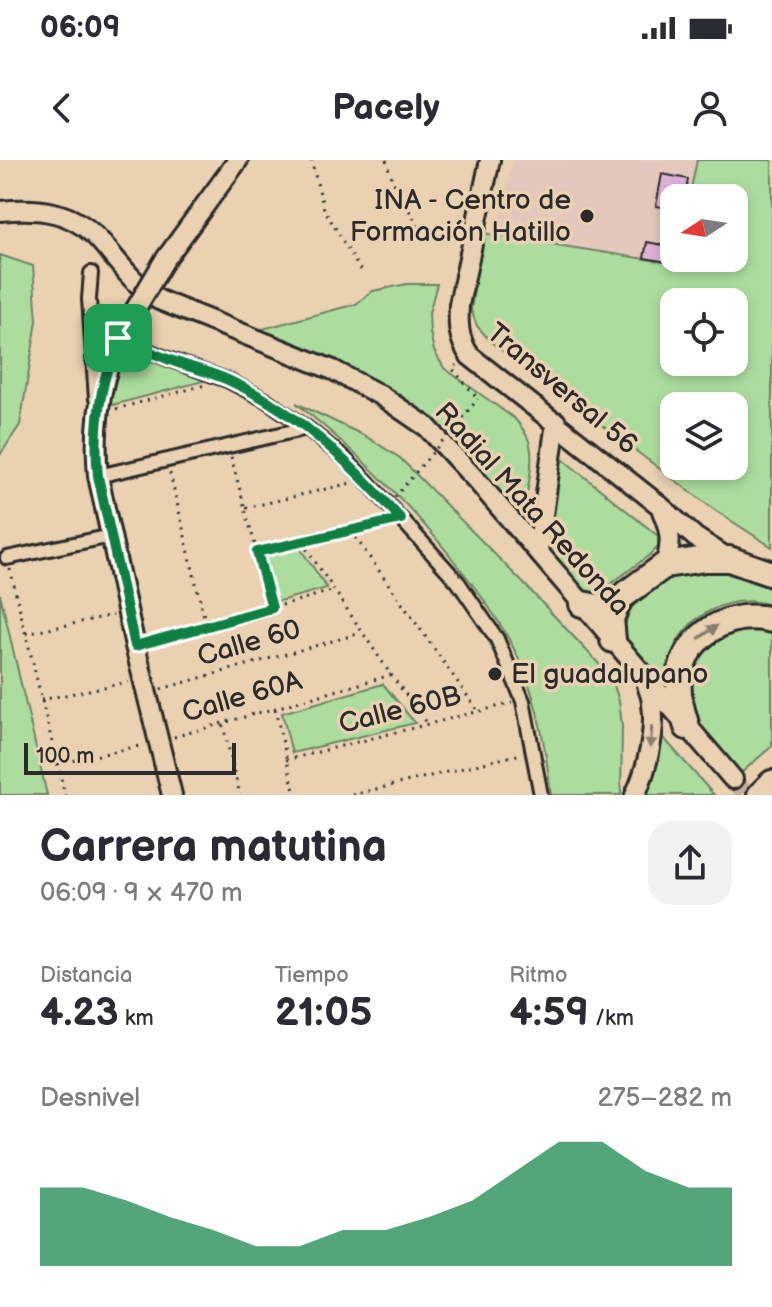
<!DOCTYPE html>
<html lang="es">
<head>
<meta charset="utf-8">
<style>
	body { margin:0; font-family:"Balsamiq Sans",sans-serif; background:#f2f2f3; color:#2b2b33; height:100vh; display:flex; flex-direction:column; font-size:30px; white-space:nowrap }
	* { box-sizing:border-box; margin:0 }
	p { font-size:26px; color:#7c7c81 }
	.icon { flex:none; width:44px; height:44px; fill:none; stroke:currentColor; stroke-width:2; stroke-linecap:round; stroke-linejoin:round }
	.map { position:relative; height:635px; overflow:hidden }
	.panel { display:flex; flex-direction:column; background:#fff; flex:1 }
	.panel>* { flex:none }
	.needle { width:52px; rotate:258deg }
	.controls { position:absolute; left:660px; top:24px; display:grid; gap:16px }
	.controls a { display:grid; place-items:center; width:88px; height:88px; border-radius:16px; background:#fff; box-shadow:0 4px 12px #0003; font-size:40px }
	.scale { position:absolute; left:24px; bottom:20px; width:212px; box-sizing:border-box; padding-left:8px; border:4px solid #2b2b2b; border-top:0; font-size:22px; line-height:28px; white-space:nowrap; color:#2b2b2b; -webkit-text-stroke:6px #e9d1b1; paint-order:stroke }
	.pin { position:absolute; display:grid; place-items:center; width:68px; height:68px; color:#fff; margin:-34px; border-radius:16px; box-shadow:0 4px 12px #0006 }
	.round { display:grid; place-items:center; flex:none; width:84px; height:84px; border-radius:24px; background:#f2f2f3 }
	.headline { display:flex; align-items:center; justify-content:space-between; height:136px; padding:0 40px }
	h1 { font-size:44px; font-weight:600; line-height:60px }
	.stats { display:grid; grid-template-columns:repeat(3,1fr); gap:12px; height:136px; padding:8px 40px }
	.stats div { display:grid; align-content:center }
	.stats b { font-size:40px; font-weight:600 }
	.stats small { font-size:22px; font-weight:400 }
	.stats p { font-size:22px }
	.chart { height:224px; padding:16px 40px }
	.chart p { display:flex; justify-content:space-between }
	.chart svg { width:100%; height:144px; margin-top:8px; fill:#0b8043; opacity:.7 }
	.status { display:flex; justify-content:space-between; align-items:center; height:56px; padding:0 40px; background:#fff; direction:ltr }
	.status svg { height:22px; fill:currentColor }
	header { display:flex; justify-content:space-between; align-items:center; height:104px; padding:0 40px; background:#fff; font-size:36px; font-weight:600 }
	.map>svg:first-child { display:block }
	.built { fill:#e5c8bd }
	.green { fill:#acdd9e; stroke:#6c8464; stroke-width:2; fill-rule:evenodd }
	.building { fill:#ddb2d8; stroke:#2b2b2b; stroke-width:2 }
	.lines { fill:none; stroke-linecap:round; stroke-linejoin:round }
	.secondary-tunnel { stroke:#c3b096; stroke-width:18; stroke-dasharray:18 9; stroke-linecap:butt }
	.street-casing { stroke:#2b2b2b; stroke-width:18 }
	.secondary-casing { stroke:#2b2b2b; stroke-width:24 }
	.highway-casing { stroke:#2b2b2b; stroke-width:30 }
	.path { stroke:#2b2b2b; stroke-width:3; stroke-dasharray:2 6; stroke-linecap:butt }
	.street { stroke:#e9d1b1; stroke-width:12 }
	.secondary { stroke:#e9d1b1; stroke-width:18 }
	.highway { stroke:#e9d1b1; stroke-width:24 }
	.secondary-bridge-casing { stroke:#2b2b2b; stroke-width:24; stroke-linecap:butt }
	.path-bridge { stroke:#2b2b2b; stroke-width:3; stroke-dasharray:2 6; stroke-linecap:butt }
	.secondary-bridge { stroke:#e9d1b1; stroke-width:18 }
	.oneway { fill:#8a7e6e }
	.route-casing { stroke:#fff; stroke-width:16 }
	.route { stroke:#0b8043; stroke-width:10 }
	.poi-dot { fill:#2b2b2b; stroke:#e9d1b1; stroke-width:3 }
	.labels { text-anchor:middle; dominant-baseline:central; stroke-width:7; stroke-linejoin:round; paint-order:stroke }
	.poi-label { font-size:28px; fill:#2b2b2b; stroke:#e9d1b1; text-anchor:end }
	.street-label { font-size:28px; fill:#2b2b2b; stroke:#e9d1b1 }
</style>
</head>
<body>
<div class="status"><b>06:09</b><svg viewBox="0 0 49 12"><path d="M0 12V9h3v3zM5 12V6h3v6zM10 12V3h3v9zM15 12V0h3v12zM26 1h20v11H26zM47 4h2v5h-2z"/></svg></div>
<header><svg class="icon" aria-label="back" viewBox="0 0 24 24"><path d="M15 5l-7 7 7 7"/></svg>Pacely<svg class="icon" aria-label="person" viewBox="0 0 24 24"><circle cx="12" cy="8" r="4"/><path d="M4 21q1-7 8-7t8 7"/></svg></header>
<div class="map">
<svg width="772" height="635" viewBox="0 0 772 635">
	<rect width="100%" height="100%" fill="#e9d1b1"/>
	<filter id="ink" filterUnits="userSpaceOnUse"><feTurbulence type="fractalNoise" baseFrequency=".0125" numOctaves="2"/><feDisplacementMap in="SourceGraphic" scale="16" xChannelSelector="R" yChannelSelector="G"/><feConvolveMatrix kernelMatrix="1 2 1 2 8 2 1 2 1" color-interpolation-filters="sRGB"/></filter>
	<g filter="url(#ink)">
		<path class="built" d="M513 0H698L691 38H674V98L679 104 495 75Z"/>
		<path class="green" d="M697 0H772V387L716 351 492 183 477 166 471 150 482 73 676 104 678 98H734V38H689ZM674 142H734V202H674ZM674 246H734V306H674Z
			M0 95 33 106 37 161 20 265 0 295Z
			M407 124H437L429 153 430 172 434 191 444 208 515 259C521 266 526 273 529 281 535 300 528 334 521 352L512 356 419 260 251 172 356 144 373 131Z
			M120 186 215 218 101 248Z
			M296 243 365 276 400 298 529 429 600 505 613 522 619 541 622 566 621 635H551C546 591 539 545 521 504 506 469 483 437 459 407 412 346 356 291 296 243Z
			M559 296 658 376V387L651 394 601 431 590 433 583 431 575 424 544 383Z
			M300 388 327 428 276 442 263 396Z
			M698 407 720 409 772 422V445C729 432 683 456 670 499 667 507 668 516 668 525L622 474C625 466 627 457 631 449 644 427 675 416 698 407Z
			M0 434 47 635H0Z
			M728 466 772 471V586L740 614 690 556 686 518 700 485Z
			M383 524 415 563 292 593 282 553Z
			M661 575 714 635H647Z"/>
		<path class="building" d="M662 14 688 19 685 38H674V49L656 46Z
			M647 82 674 87V98H680L679 104 644 98Z"/>
		<g class="lines">
			<path class="secondary-tunnel" d="M733 619 747 635"/>
			<g class="street-casing">
				<path id="street" d="M91 113 89 139 96 239
					M118 178 168 199 227 220 266 240 307 268 344 298 365 319 458 422 497 479 523 541 541 635
					M98 316 307 268
					M7 398 111 376"/>
			</g>
			<g class="secondary-casing">
				<path id="secondary" d="M490 0 459 145C458 164 458 179 470 196L659 345 695 377 729 399
					M0 51C41 47 74 51 102 83 120 104 135 126 159 140L333 210 380 235 427 267 478 322 733 619
					M164 101 238 0
					M129 160C101 208 93 261 98 316L135 486 172 635
					M662 351C671 371 672 384 665 405
					M538 391 556 262
					M635 635C647 610 656 572 652 544 652 538 649 531 647 525"/>
			</g>
			<g class="highway-casing">
				<path id="highway" d="M582 444 598 447 620 438 665 405 705 399H729L772 414
					M613 480 611 458 620 438
					M687 567C682 551 677 535 679 518 686 474 730 449 772 460
					M760 635 772 623"/>
			</g>
			<path class="path" d="M311 0 324 49 362 113
				M386 0 393 22 420 69
				M457 205 452 208 478 239
				M116 249 205 225
				M231 297 272 448
				M170 313 206 465
				M246 348 351 323
				M351 371 478 551
				M302 382 391 515 428 564
				M257 392 386 363
				M10 409 65 635
				M26 474 113 455
				M151 482 335 430
				M161 529 361 473
				M41 540 128 522
				M275 549 295 635
				M223 565 240 635
				M174 577 391 515
				M286 600 512 543
				M58 604 144 585
				M352 635 521 594"/>
			<use href="#street" class="street"/>
			<use href="#secondary" class="secondary"/>
			<use href="#highway" class="highway"/>
			<g class="secondary-bridge-casing">
				<path id="secondary-bridge" d="M129 160 164 101"/>
			</g>
			<path class="path-bridge" d="M395 337 478 239"/>
			<use href="#secondary-bridge" class="secondary-bridge"/>
		</g>
		<defs><path id="oneway-solid" d="M-6-.8H1V-3.2L6.5 0L1 3.2V.8H-6Z" transform="scale(2)"/></defs>
		<g class="oneway">
			<use href="#oneway-solid" transform="translate(708 472) rotate(-35)"/>
			<use href="#oneway-solid" transform="translate(651 577) rotate(94)"/>
		</g>
	</g>
	<g class="lines" filter="url(#ink)">
		<g class="route-casing">
			<path id="route" d="M118 178C135 185 152 193 170 200 189 207 210 212 228 220 299 252 350 303 401 359L257 392 272 448 135 486 98 316C93 268 100 223 118 178Z"/>
		</g>
		<use href="#route" class="route"/>
	</g>
	<g class="poi-dot">
		<circle cx="587" cy="56" r="8"/>
		<circle cx="495" cy="514" r="8"/>
	</g>
	<g class="labels">
		<g class="poi-label">
			<text x="571" y="40">INA - Centro de<tspan x="571" dy="32">Formación Hatillo</tspan></text>
			<text x="511" y="514" text-anchor="start">El guadalupano</text>
		</g>
		<g class="street-label">
			<text transform="translate(562 229) rotate(40)">Transversal 56</text>
			<text transform="translate(532 349) rotate(48)">Radial Mata Redonda</text>
			<text transform="translate(249 483) rotate(-16)">Calle 60</text>
			<text transform="translate(242 537) rotate(-16)">Calle 60A</text>
			<text transform="translate(400 550) rotate(-14)">Calle 60B</text>
		</g>
	</g>
</svg>
<div class="controls">
<a><svg class="needle" viewBox="-14 -14 28 28"><path d="M0-13l5 13h-10z" fill="#e53935"/><path d="M0 13l5-13h-10z" fill="#7c7c81"/></svg></a>
<a><svg class="icon" aria-label="locate" viewBox="0 0 24 24"><circle cx="12" cy="12" r="6"/><path d="M12 2v4M12 18v4M2 12h4M18 12h4"/></svg></a>
<a><svg class="icon" aria-label="layers" viewBox="0 0 24 24"><path d="M12 4l9 5-9 5-9-5zM3 14l9 5 9-5"/></svg></a>
</div>
<div class="scale">100 m</div>
<div class="pin" style="left:118px;top:178px;background:#1e9e55"><svg class="icon" aria-label="arrive" viewBox="0 0 24 24"><path d="M6 21V4h12l-3 4 3 4H6"/></svg></div>
</div>
<section class="panel">
<div class="headline"><div><h1>Carrera matutina</h1><p>06:09 · 9 × 470 m</p></div><a class="round"><svg class="icon" aria-label="share" viewBox="0 0 24 24"><path d="M12 15V3M7 8l5-5 5 5M5 13v7h14v-7"/></svg></a></div>
<div class="stats">
<div><p>Distancia</p><b>4.23<small> km</small></b></div>
<div><p>Tiempo</p><b>21:05</b></div>
<div><p>Ritmo</p><b>4:59<small> /km</small></b></div>
</div>
<div class="chart"><p><span>Desnivel</span>275–282 m</p>
<svg viewBox="0 0 160 44" preserveAspectRatio="none"><path d="M0 44V20L10 20L20 24L30 29L40 33L50 38L60 38L70 33L80 33L90 29L100 24L110 15L120 6L130 6L140 15L150 20L160 20V44z"/></svg>
</div>
</section>
</body>
</html>
